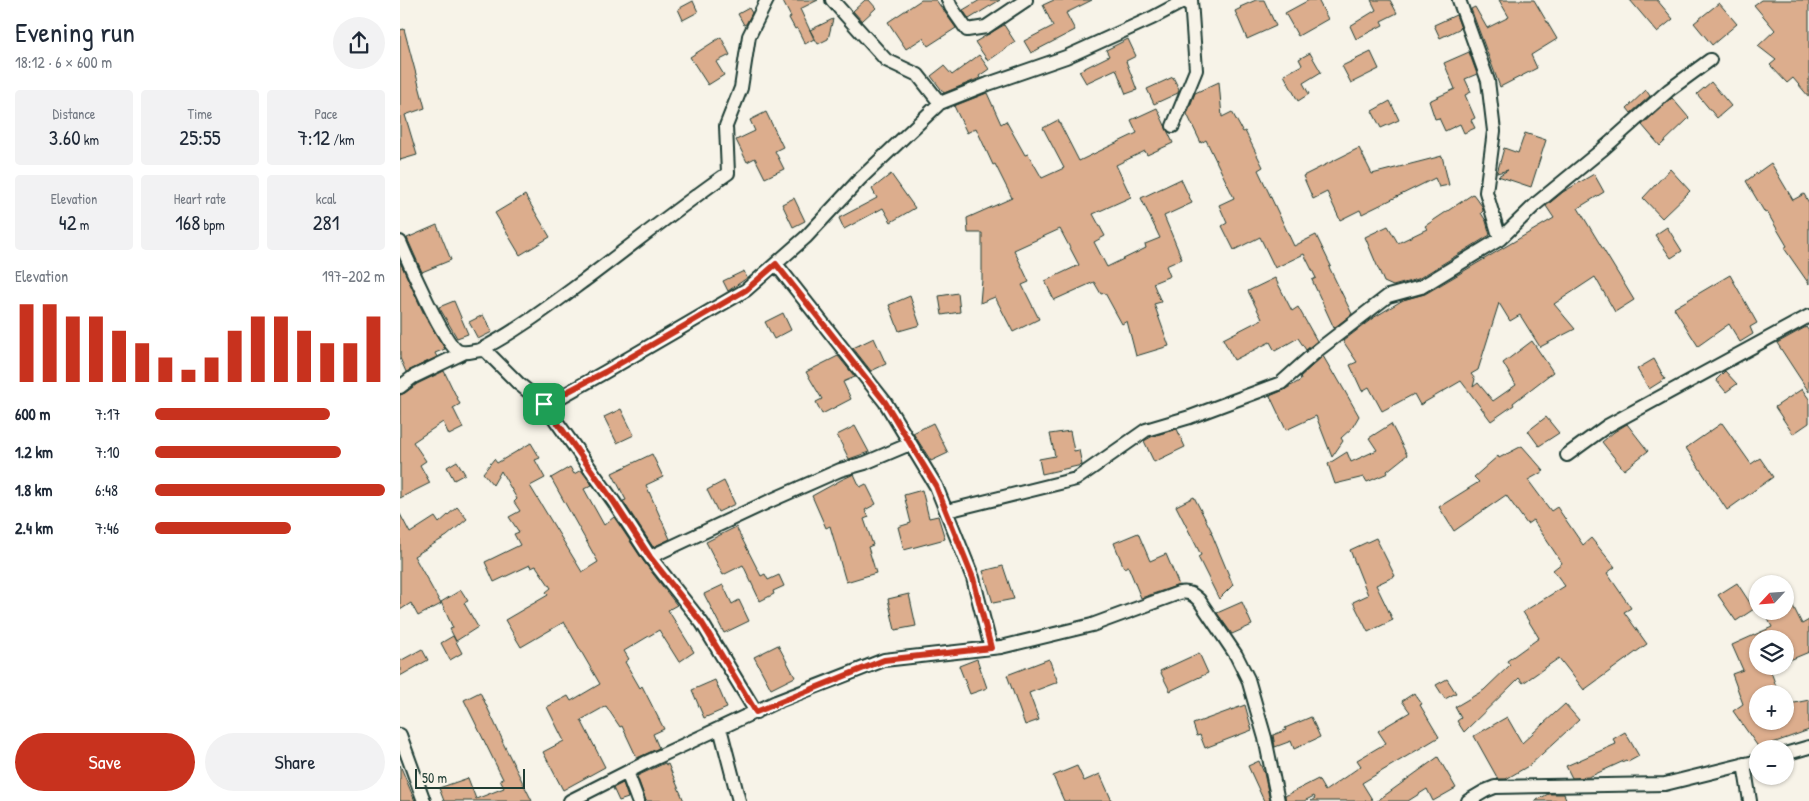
<!DOCTYPE html>
<html lang="en">
<head>
<meta charset="utf-8">
<style>
	body { margin:0; font-family:"Patrick Hand",sans-serif; background:#f2f2f3; color:#1f2937; height:100vh; display:flex; flex-direction:column; font-size:19px; white-space:nowrap }
	* { box-sizing:border-box; margin:0 }
	p { font-size:16px; color:#747a83 }
	.icon { flex:none; width:28px; height:28px; fill:none; stroke:currentColor; stroke-width:2; stroke-linecap:round; stroke-linejoin:round }
	.map { position:relative; flex:1; overflow:hidden }
	.panel { display:flex; flex-direction:column; background:#fff; width:400px }
	.panel>* { flex:none }
	.needle { width:32px; rotate:244deg }
	.controls { position:absolute; left:1349px; top:575px; display:grid; gap:10px }
	.controls a { display:grid; place-items:center; width:45px; height:45px; border-radius:50%; background:#fff; box-shadow:0 1px 4px #0004; font-size:25px }
	.scale { position:absolute; left:15px; bottom:12px; width:110px; box-sizing:border-box; padding-left:5px; border:2px solid #1f3d34; border-top:0; font-size:14px; line-height:18px; white-space:nowrap; color:#1f3d34; -webkit-text-stroke:4px #f7f3e8; paint-order:stroke }
	.pin { position:absolute; display:grid; place-items:center; width:42px; height:42px; color:#fff; margin:-21px; border-radius:10px; box-shadow:0 2px 8px #0006 }
	.round { display:grid; place-items:center; flex:none; width:52px; height:52px; border-radius:26px; background:#f2f2f3 }
	.head { display:flex; align-items:center; justify-content:space-between; height:85px; padding:0 15px }
	h1 { font-size:28px; font-weight:600; line-height:38px }
	.figures { display:grid; grid-template-columns:repeat(3,1fr); gap:8px; height:85px; padding:5px 15px }
	.figures div { display:grid; align-content:center; border-radius:5px; background:#f2f2f3; text-align:center }
	.figures b { font-size:21px; font-weight:600 }
	.figures small { font-size:14px; font-weight:400 }
	.figures p { font-size:14px }
	.chart { height:140px; padding:10px 15px }
	.chart p { display:flex; justify-content:space-between }
	.chart svg { width:100%; height:90px; margin-top:5px; stroke:#c8321e; stroke-width:6 }
	.action { display:flex; gap:10px; margin-top:auto; padding:10px 15px }
	.action a { flex:1; height:58px; border-radius:30px; background:#c8321e; color:#fff; font-size:20px; font-weight:600; line-height:58px; text-align:center }
	.action a+a { background:#f2f2f3; color:#1f2937 }
	ul { padding:0 15px; list-style:none; font-size:16px }
	li { display:grid; grid-template-columns:80px 60px 1fr; align-items:center; height:38px }
	li i { height:12px; border-radius:6px; background:#c8321e }
	main { display:flex; flex:1; min-height:0 }
	.map>svg:first-child { display:block }
	.building { fill:#dcad8d; stroke:#1f3d34 }
	.lines { fill:none; stroke-linecap:round; stroke-linejoin:round }
	.minor-casing { stroke:#1f3d34; stroke-width:16 }
	.minor { stroke:#f7f3e8; stroke-width:12 }
	.route-casing { stroke:#fff; stroke-width:10 }
	.route { stroke:#c8321e; stroke-width:6 }
</style>
</head>
<body>
<main>
<section class="panel">
<div class="head"><div><h1>Evening run</h1><p>18:12 · 6 × 600 m</p></div><a class="round"><svg class="icon" aria-label="share" viewBox="0 0 24 24"><path d="M12 15V3M7 8l5-5 5 5M5 13v7h14v-7"/></svg></a></div>
<div class="figures">
<div><p>Distance</p><b>3.60<small> km</small></b></div>
<div><p>Time</p><b>25:55</b></div>
<div><p>Pace</p><b>7:12<small> /km</small></b></div>
</div>
<div class="figures">
<div><p>Elevation</p><b>42<small> m</small></b></div>
<div><p>Heart rate</p><b>168<small> bpm</small></b></div>
<div><p>kcal</p><b>281</b></div>
</div>
<div class="chart"><p><span>Elevation</span>197–202 m</p>
<svg viewBox="0 0 160 44" preserveAspectRatio="none"><path d="M5 44V6M15 44V6M25 44V12M35 44V12M45 44V19M55 44V25M65 44V32M75 44V38M85 44V32M95 44V19M105 44V12M115 44V12M125 44V19M135 44V25M145 44V25M155 44V12"/></svg>
</div>
<ul>
<li><b>600 m</b>7:17<i style="width:76%"></i></li>
<li><b>1.2 km</b>7:10<i style="width:81%"></i></li>
<li><b>1.8 km</b>6:48<i style="width:100%"></i></li>
<li><b>2.4 km</b>7:46<i style="width:59%"></i></li>
</ul>
<div class="action"><a>Save</a><a>Share</a></div>
</section>
<div class="map">
<svg width="1409" height="801" viewBox="0 0 1409 801">
	<rect width="100%" height="100%" fill="#f7f3e8"/>
	<filter id="ink" filterUnits="userSpaceOnUse"><feTurbulence type="fractalNoise" baseFrequency=".02" numOctaves="2"/><feDisplacementMap in="SourceGraphic" scale="10" xChannelSelector="R" yChannelSelector="G"/><feConvolveMatrix kernelMatrix="1 2 1 2 8 2 1 2 1" color-interpolation-filters="sRGB"/></filter>
	<g filter="url(#ink)">
		<path class="building" d="M382 0H418L400 9 414 39 405 44 397 28 395 29 389 18 391 17Z
			M465 0H469L476 8 462 21 453 11Z
			M521 0H536L556 28 528 46 523 38 506 49 488 22Z
			M580 0H600L569 19 563 10Z
			M654 0H692L666 13 675 30 631 53 624 41 653 26 643 5Z
			M856 0H864L876 26 847 39 835 11 841 8 840 7Z
			M909 0H918L928 19 898 36 885 13Z
			M971 0H990L997 13 981 21 983 25 956 39 950 26 976 10Z
			M1099 0H1134L1157 39 1131 55 1137 68 1100 87 1071 9 1075 7 1087 28 1109 17Z
			M1230 0H1257L1273 19 1257 32Z
			M1361 0H1409V97L1393 78 1387 83 1370 65 1376 60 1358 46 1375 30 1354 5Z
			M293 1 298 12 283 20 278 9Z
			M1319 3 1337 24 1312 45 1294 23Z
			M349 8 352 13 346 24 344 25 338 14Z
			M1056 15 1061 28 1040 38 1034 25Z
			M433 19 428 39 418 44 410 30Z
			M604 25 615 42 588 61 575 42Z
			M4 29 25 108 5 115 17 155 0 160V30Z
			M321 37 330 55 316 62 324 75 308 85 290 57Z
			M728 39 736 56 726 61 737 90 726 94 716 69 686 83 679 71 709 56 706 50Z
			M971 52 979 69 951 83 942 66Z
			M1069 52 1077 74 1065 79 1071 92 1065 95 1075 118 1071 120 1075 128 1064 133 1060 124 1045 131 1039 118 1035 119 1029 101 1055 89 1044 63Z
			M910 53 921 72 903 83 909 94 898 101 884 75 902 65 899 59Z
			M579 55 589 69 579 76 580 78 544 93 531 76 544 66 552 75Z
			M773 77 779 89 778 93 754 104 747 89Z
			M819 82 822 117 832 112 843 132 845 131 863 167 858 170 894 246 916 235 931 266 929 267 952 314 934 328 912 280 916 278 904 254 875 268 860 237 834 250 822 226 827 223 819 205 834 198 806 140 801 143 787 114 795 93Z
			M1311 82 1331 106 1317 118 1297 94Z
			M1246 90 1250 96 1231 113 1227 108Z
			M587 93 601 124 606 121 625 155 628 154 642 178 664 168 643 128 658 120 679 161 737 133 731 120 757 108 773 143 747 155 745 151 716 165 731 197 693 214 705 236 694 242 707 267 746 248 745 244 760 238 741 198 781 179 792 203 764 216 782 259 766 266 770 276 753 283 761 302 754 304 769 346 736 356 727 321 722 324 705 293 701 294 694 282 654 300 645 281 679 265 660 229 614 250 629 282 622 285 639 319 613 332 595 297 580 303 582 280V233H568L567 218 612 198 595 164 593 165 576 128 567 133 554 106Z
			M1272 98 1289 118 1260 146 1242 125Z
			M990 101 999 120 981 128 972 111Z
			M366 112 383 147 375 151 384 169 365 178 355 158 347 162 336 140 355 131 350 120Z
			M1125 133 1146 140 1131 187 1098 176 1108 170 1097 173 1104 148 1118 153Z
			M959 148 972 174 1042 156 1049 185 1039 187 1035 178 962 214 960 210 940 220 927 192 913 199 903 176Z
			M1371 163 1393 200 1404 194 1409 203V284L1384 248 1387 246 1367 212 1365 213 1346 181Z
			M1270 169 1290 191 1262 218 1243 198Z
			M491 174 515 208 491 222 483 208 444 229 439 218 477 198 472 189Z
			M1194 174 1204 192 1178 208 1234 300 1215 312 1195 277 1154 304 1175 329 1140 347 1120 315 1110 321 1099 303 1078 370 1071 374 1075 379 1073 387 1078 383 1093 401 1116 385 1103 363 1132 341 1153 372 1113 403 1114 405 1091 421 1061 381 1020 405 1014 394 982 411 969 387 962 391 950 365 957 362 943 341 973 318 1003 300 1025 294 1154 218 1146 206 1163 192Z
			M1073 194 1082 206 1083 211 1081 213 1086 221 1090 235 1018 279 993 286 984 282 965 237 988 226 998 243 1027 229 1025 226Z
			M125 195 150 237 120 255 95 213Z
			M394 198 405 221 393 227 382 204Z
			M37 225 51 260 22 272 7 238Z
			M1267 227 1282 251 1271 258 1255 235Z
			M0 262 24 314 45 349 35 353 37 357 6 372 0 358Z
			M344 271 347 278 328 291 323 281Z
			M1330 275 1357 323 1350 327 1353 334 1340 342 1329 324 1298 346 1274 308Z
			M875 278 892 311 898 307 917 341 906 350 898 338 875 351 870 342 834 360 823 339 862 319 848 291Z
			M558 293 560 312 542 315 539 296Z
			M510 296 520 325 499 331 489 305Z
			M54 301 68 334 57 338 39 307Z
			M383 313 391 330 374 339 365 322Z
			M83 315 92 332 78 339 69 322Z
			M1406 327 1409 331V392L1377 343Z
			M474 338 486 364 471 371 453 348Z
			M438 356 455 377 443 382 451 399 422 414 416 402 422 399 406 372Z
			M923 356 934 375 935 374 959 416 952 428 941 438 943 441 932 457 916 416 886 430 870 396 884 390 901 380 900 377Z
			M1254 359 1265 379 1249 389 1237 369Z
			M44 371 60 404 53 408 63 428 49 435 43 422 13 442 26 461 20 465 30 483 0 498V395L5 393 17 384Z
			M1325 371 1337 384 1326 392 1316 380Z
			M1402 389 1409 399V423L1393 434 1375 407Z
			M221 409 234 435 217 443 204 417Z
			M1146 417 1159 433 1139 446 1128 431Z
			M533 423 548 453 531 461 513 433Z
			M1322 423 1351 464 1360 458 1373 477 1327 510 1286 448Z
			M991 424 1007 455 987 471 988 473 967 482 964 477 935 484 928 464 947 452 951 462 977 450 969 438Z
			M1227 424 1248 451 1224 470 1202 442 1214 432Z
			M455 426 469 452 449 459 437 435Z
			M777 429 785 447 754 462 744 441 753 436Z
			M670 431 674 451 679 450 682 465 642 474 639 459 655 456 650 434Z
			M131 443 140 458 135 460 145 478 130 486 182 572 198 562 151 478 170 467 174 474 181 470 192 485 184 489 204 525 214 517 244 562 276 604 277 605 268 610 294 652 279 662 259 630 224 651 229 659 225 662 240 688 242 686 264 729 253 734 259 748 237 758 222 726 220 727 206 706 181 720 205 767 163 790 143 752 164 741 147 707 168 696 171 701 200 684 164 622 121 647 105 620 148 595 146 592 151 588 136 566 131 568 130 565 94 582 85 562 120 545 114 534 119 532 109 517 120 511 114 502 117 499 101 471 93 485 83 473 94 459 97 463Z
			M1122 446 1144 471 1128 480 1151 511 1157 507 1183 545 1191 538 1215 567 1207 573 1231 608 1224 612 1247 644 1184 690 1159 658 1123 683 1119 678 1064 732 1057 721 1061 718 1055 707 1084 690 1110 665 1107 661 1139 638 1123 612 1165 586 1153 570 1162 563 1133 520 1127 524 1106 495 1054 531 1039 507 1079 482 1074 477 1098 456 1099 458Z
			M252 454 263 477 246 485 270 539 253 547 223 501 226 500 212 473Z
			M57 461 65 474 54 480 47 467Z
			M454 474 460 487 466 484 476 504 465 510 469 517 464 519 473 545 468 547 476 573 446 582 430 526 426 528 412 496 441 480Z
			M324 481 335 504 318 512 307 490Z
			M522 490 529 518 538 516 545 539 504 550 498 527 511 523 504 495Z
			M794 497 812 532H811L833 585 819 599 798 557 801 555 776 506Z
			M57 507 67 519 47 536 14 556 41 604 18 616 11 603 0 610V514L10 533 35 517 39 523Z
			M336 527 361 576 365 574 368 580 379 575 384 586 373 591 374 594 360 601 343 565 323 575 306 542Z
			M738 533 750 561 766 554 779 585 741 598 728 566 724 568 714 543Z
			M976 538 995 576 976 585 993 620 968 632 953 602 968 595 950 550Z
			M603 566 614 599 593 603 583 571Z
			M1337 583 1354 609 1336 621 1318 595Z
			M323 585 332 604 339 600 349 621 324 633 304 594Z
			M61 590 68 601 64 603 78 627 56 641 50 629 53 628 41 602Z
			M1385 590 1402 624 1409 620V652L1385 662V639H1358V666H1369L1377 689 1358 694V721H1385V705L1409 700V730L1359 748 1333 711 1343 704 1332 674 1343 670 1332 645 1372 627 1364 611H1385Z
			M509 594 516 626 495 630 488 599Z
			M842 602 852 625 832 634 817 613Z
			M53 636 62 653 50 660 41 643Z
			M378 645 395 677 371 689 354 657Z
			M22 649 28 660 0 676V661Z
			M799 653 808 673 770 691 760 671Z
			M577 659 587 688 570 694 559 666Z
			M649 659 658 682 629 693 639 720 625 725 607 675Z
			M1047 679 1056 693 1045 699 1036 685Z
			M315 680 327 708 304 718 292 690Z
			M80 692 103 741H102L132 801H44L39 788 68 778 76 799 104 788 100 780 103 779 64 700Z
			M1014 693 1022 704 1020 705 1039 737 962 783 973 801H911L915 798 914 796 904 801H886L885 796 918 779 925 791 961 766 957 760 986 743 978 731 1010 712 1002 701Z
			M1165 704 1179 720 1130 765 1106 779H1098L1074 736 1107 717 1122 743Z
			M845 705 852 730 805 748 800 735 797 736 793 724Z
			M911 717 920 737 894 749 891 741 875 747 873 735 886 730 885 728Z
			M1225 732 1239 756 1228 762 1226 760 1189 777 1172 778 1166 766 1216 744 1213 739Z
			M1038 757 1056 788 1033 801 1027 789 1008 801H977Z
			M859 761 864 773 870 801H864L848 766Z
			M265 763 266 765 268 764 284 801H246L237 776Z
			M0 765 15 801H0Z
			M677 766 684 781 700 774 712 801H664L653 776Z
			M223 783 228 798 219 801 213 788Z
			M1148 794H1164L1167 801H1135Z"/>
		<g class="lines">
			<g class="minor-casing">
				<path id="minor" d="M432 0 486 60 518 75 540 103
					M548 0 551 7 567 30 586 27 626 0
					M1059 0 1088 81 1094 131 1086 192 1100 239
					M773 126 796 70 791 0
					M0 242C8 261 44 344 58 351 67 355 76 349 85 350L119 384 144 404 157 399 205 372 346 290 406 237 460 179 540 103 588 84 666 57 752 18 786 0
					M376 264 485 402 536 486 573 578 591 648
					M80 350C117 331 151 305 185 280 232 245 279 207 328 173L326 126 341 88 349 36 367 0
					M0 387 13 377 63 353
					M144 404 214 502 250 557 302 623 356 712
					M1167 455 1207 426 1409 316
					M547 511 676 479 746 430 790 417 881 383 918 350 988 296 1021 287 1100 239 1137 203 1203 149 1269 90 1310 60
					M250 557 372 500 440 470 465 463 510 444
					M320 728 339 801
					M0 735 24 801
					M1385 754 1409 747
					M1344 764 1350 801
					M227 772 238 801
					M170 801 245 763 376 702 484 660 601 647 692 625 779 593C788 591 793 594 799 600L836 655 848 679 865 738 878 801
					M1068 801 1085 791 1095 787 1265 784 1358 761"/>
			</g>
			<use href="#minor" class="minor"/>
		</g>
	</g>
	<g class="lines" filter="url(#ink)">
		<g class="route-casing">
			<path id="route" d="M376 264 485 402 536 486 573 578 591 648 484 660 356 712 302 623 250 557 214 502 144 404 205 372 346 290Z"/>
		</g>
		<use href="#route" class="route"/>
	</g>
</svg>
<div class="controls">
<a><svg class="needle" viewBox="-14 -14 28 28"><path d="M0-13l5 13h-10z" fill="#e53935"/><path d="M0 13l5-13h-10z" fill="#747a83"/></svg></a>
<a><svg class="icon" aria-label="layers" viewBox="0 0 24 24"><path d="M12 4l9 5-9 5-9-5zM3 14l9 5 9-5"/></svg></a>
<a>+</a>
<a>−</a>
</div>
<div class="scale">50 m</div>
<div class="pin" style="left:144px;top:404px;background:#1e9e55"><svg class="icon" aria-label="arrive" viewBox="0 0 24 24"><path d="M6 21V4h12l-3 4 3 4H6"/></svg></div>
</div>
</main>
</body>
</html>
